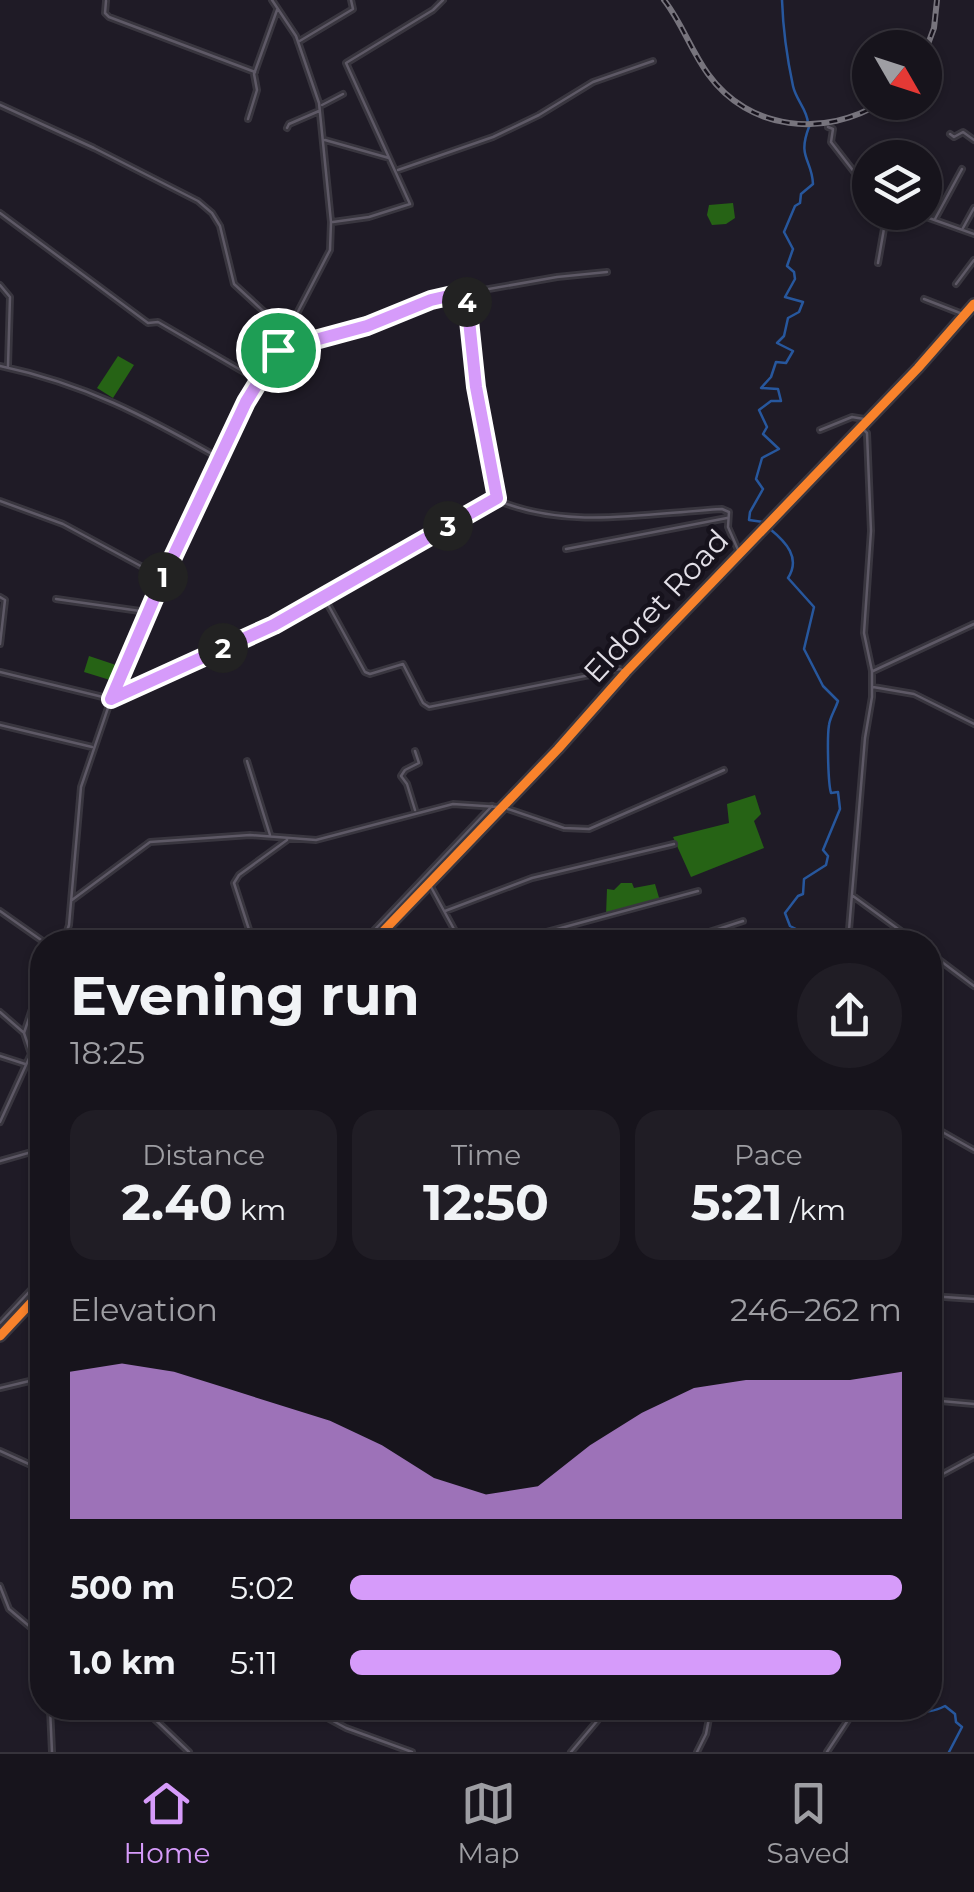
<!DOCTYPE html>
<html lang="en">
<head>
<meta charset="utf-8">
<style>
	body { margin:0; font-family:Montserrat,sans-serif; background:#201d25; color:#f1f3f6; height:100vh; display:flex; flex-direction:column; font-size:38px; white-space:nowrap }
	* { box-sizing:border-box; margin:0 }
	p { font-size:32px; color:#9e9ea3 }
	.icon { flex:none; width:55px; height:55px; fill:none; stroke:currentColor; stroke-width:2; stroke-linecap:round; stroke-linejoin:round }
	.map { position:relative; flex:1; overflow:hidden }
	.drawer { position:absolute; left:30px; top:930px; width:912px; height:790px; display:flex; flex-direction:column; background:#17141c; border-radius:40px; box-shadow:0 2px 8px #0004,0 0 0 2px #36333b }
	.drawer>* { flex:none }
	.needle { width:65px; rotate:129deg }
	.fabs { position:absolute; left:852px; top:30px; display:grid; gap:20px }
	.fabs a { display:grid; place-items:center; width:90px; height:90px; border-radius:50%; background:#17141c; box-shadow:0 2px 8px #0004,0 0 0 2px #36333b; font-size:50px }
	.pin { position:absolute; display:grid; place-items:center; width:85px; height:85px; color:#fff; margin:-42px; border:5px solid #fff; border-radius:50%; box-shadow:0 2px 10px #0007 }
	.km { position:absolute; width:50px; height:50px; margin:-25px; border-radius:50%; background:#222; color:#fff; font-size:28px; line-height:50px; text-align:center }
	.round { display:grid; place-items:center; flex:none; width:105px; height:105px; border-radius:52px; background:#201d25 }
	.summary { display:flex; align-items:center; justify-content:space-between; height:170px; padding:0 40px }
	h1 { font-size:55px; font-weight:700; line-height:75px }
	.metrics { display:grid; grid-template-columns:repeat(3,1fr); gap:15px; height:170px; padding:10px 40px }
	.metrics div { display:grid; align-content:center; border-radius:25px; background:#201d25; text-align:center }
	.metrics b { font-size:50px; font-weight:700 }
	.metrics small { font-size:28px; font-weight:400 }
	.metrics p { font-size:28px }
	.chart { height:280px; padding:20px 40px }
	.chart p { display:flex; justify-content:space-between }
	.chart svg { width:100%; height:180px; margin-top:10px; fill:#d69bfa; opacity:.7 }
	ul { padding:0 40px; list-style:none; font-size:32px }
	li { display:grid; grid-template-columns:160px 120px 1fr; align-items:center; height:75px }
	li i { height:25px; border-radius:12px; background:#d69bfa }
	.tab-bar { display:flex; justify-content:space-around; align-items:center; height:140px; border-top:2px solid #36333b; background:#17141c; font-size:28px; color:#9e9ea3 }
	.tab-bar a { display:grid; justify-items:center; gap:5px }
	.tab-bar .active { color:#d69bfa }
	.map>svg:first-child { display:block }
	.forest { fill:#266315 }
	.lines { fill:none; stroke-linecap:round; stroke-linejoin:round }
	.stream { stroke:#27579d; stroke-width:2.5 }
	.street-casing { stroke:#39363f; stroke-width:8 }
	.highway-casing { stroke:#39363f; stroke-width:14 }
	.street { stroke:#5e5966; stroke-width:2.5 }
	.highway { stroke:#f8822b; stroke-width:9 }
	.rail-casing { stroke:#77747d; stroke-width:6 }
	.rail { stroke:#16121c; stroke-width:2.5; stroke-dasharray:8; stroke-linecap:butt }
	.route-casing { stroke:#fff; stroke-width:20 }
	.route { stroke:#d69bfa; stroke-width:12 }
	.labels { text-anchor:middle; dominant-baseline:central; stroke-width:9; stroke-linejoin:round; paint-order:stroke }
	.street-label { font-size:30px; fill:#e2dfe7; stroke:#16121c }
</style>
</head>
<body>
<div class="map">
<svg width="974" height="1752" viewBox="0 0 974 1752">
	<rect width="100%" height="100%" fill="#1f1b26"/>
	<path class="forest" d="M733 203 735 218 726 224 712 225 707 215 709 205Z
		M118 356 134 365 113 398 97 388Z
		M89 656 116 665 110 680 84 672Z
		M755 795 761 814 754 821 764 848 691 877 673 837 729 823 727 804Z
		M621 883H632L634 888 655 884 660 901 606 915 607 889 614 890Z"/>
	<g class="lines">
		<path class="stream" d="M782 0C783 29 787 58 793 86 796 100 807 109 808 123
			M763 522 749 520 750 512 763 489 756 479 762 458 779 449 763 434 767 427 759 410 771 401H781L778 389 761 388 771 377 776 362 786 363 793 351 777 343 784 336 788 318 799 312 803 302 785 297 795 279 794 272 787 266 793 249 784 232 795 206 800 203 801 194 813 184C812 159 797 158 809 127
			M770 529C786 542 801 558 788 578L814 607 804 649 823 686 838 701C835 710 830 717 829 725 827 737 828 783 831 793L838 792 840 809 823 850 828 856 826 865 804 879 803 894 798 896 785 913 790 926 800 931 802 942
			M915 1708C925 1714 935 1711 945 1706L955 1714 956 1722 962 1727 949 1752"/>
		<g class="street-casing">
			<path id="street" d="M106 1 105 13 109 17 255 72
				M298 42 353 9 351 0
				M0 105 94 148 198 201 212 213 220 226 234 284 285 331
				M322 105 343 94
				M248 119 257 90 254 74 277 10
				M828 127 833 129 831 142 855 173 870 183
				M287 128 289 124 319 111
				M950 134 954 137 963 132 974 140
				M325 140 389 158
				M398 170 493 137 539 115 593 82 653 61
				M912 212 974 234
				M0 213 148 323 158 322 256 379
				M935 219 962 169
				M333 222 369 217 410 204 346 63 433 10 443 0
				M963 228 974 208
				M878 263 885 223 890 212
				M956 284 974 260
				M0 285 10 297 8 366
				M466 292 475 387 499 501C570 530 648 513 722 509L729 512 728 527 739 552
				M924 299 960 313
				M280 349 367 326 449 296 557 277 607 272
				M0 366C85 384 145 416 219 458
				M820 430 852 417 864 419
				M0 501 63 524 161 577
				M566 549 727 518
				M0 597 5 600 0 644
				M56 599 147 612
				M325 599 365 672 370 674 403 664 423 703 429 707 620 669 624 671
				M873 671 974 624
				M0 672 111 699 274 625 497 498
				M873 687 914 694 974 724
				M0 725 92 747
				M247 761 270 835
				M508 809 564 828 589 829 724 770
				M415 810 407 784 401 776 405 770 419 763 415 751
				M431 887 461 942
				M853 896 916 942
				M72 900 150 842 250 835 316 840 453 804 499 807
				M0 911 44 942
				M445 911 532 878 674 844
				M59 942 65 937 69 925 81 787 111 699 163 578 246 402 278 350 330 250 331 222 319 103 296 36 272 0
				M253 942 234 883 239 875 287 840
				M363 942 492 806
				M509 942 698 891
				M678 942 743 921
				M848 942 865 738 872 697V671L864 633 871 531 867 433 863 429
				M930 953 974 986
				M0 1012 23 1032
				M32 1053 42 1050
				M0 1056 25 1064
				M0 1122 31 1054 24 1033 42 979
				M930 1125 974 1150
				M0 1161 42 1149
				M930 1296 974 1299
				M0 1323 42 1278
				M0 1388 42 1378
				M930 1400 974 1404
				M0 1451 42 1470
				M930 1481 974 1457
				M0 1586 9 1609 42 1637
				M50 1708 52 1752
				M143 1708 189 1752
				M309 1708 346 1728 412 1752
				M571 1752 608 1708
				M697 1752 706 1734 711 1708
				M827 1752 856 1708"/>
		</g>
		<g class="highway-casing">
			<path id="highway" d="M373 942 558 749 626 672 918 368 974 304
				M0 1336 42 1291"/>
		</g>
		<use href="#street" class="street"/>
		<use href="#highway" class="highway"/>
		<g class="rail-casing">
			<path id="rail" d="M664 0C682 23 691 51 708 74 749 131 825 138 882 102
				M925 52 934 28 937 0"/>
		</g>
		<use href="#rail" class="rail"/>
	</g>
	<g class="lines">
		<g class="route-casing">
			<path id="route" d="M466 292 476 387 497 498 274 625 111 699 163 578 246 402 278 350 367 326 431 300Z"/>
		</g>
		<use href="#route" class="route"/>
	</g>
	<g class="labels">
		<g class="street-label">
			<text transform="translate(656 606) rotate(-47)">Eldoret Road</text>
		</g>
	</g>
</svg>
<div class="fabs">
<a><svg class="needle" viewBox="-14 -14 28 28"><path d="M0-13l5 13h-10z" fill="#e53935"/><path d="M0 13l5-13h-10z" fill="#9e9ea3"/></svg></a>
<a><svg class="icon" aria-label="layers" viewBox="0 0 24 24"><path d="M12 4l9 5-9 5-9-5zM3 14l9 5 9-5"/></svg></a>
</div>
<div class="pin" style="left:278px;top:350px;background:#1e9e55"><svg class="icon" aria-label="arrive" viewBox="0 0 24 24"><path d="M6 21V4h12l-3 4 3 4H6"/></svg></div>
<b class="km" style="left:163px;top:577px">1</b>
<b class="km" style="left:223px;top:648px">2</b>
<b class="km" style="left:448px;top:526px">3</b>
<b class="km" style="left:467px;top:302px">4</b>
<section class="drawer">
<div class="summary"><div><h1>Evening run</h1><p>18:25</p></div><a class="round"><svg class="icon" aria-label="share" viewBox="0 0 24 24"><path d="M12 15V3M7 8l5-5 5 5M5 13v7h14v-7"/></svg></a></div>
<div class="metrics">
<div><p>Distance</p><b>2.40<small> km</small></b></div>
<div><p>Time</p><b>12:50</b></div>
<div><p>Pace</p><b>5:21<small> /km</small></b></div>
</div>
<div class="chart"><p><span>Elevation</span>246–262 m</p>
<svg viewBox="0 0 160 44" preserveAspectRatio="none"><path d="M0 44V8L10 6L20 8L30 12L40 16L50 20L60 26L70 34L80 38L90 36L100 26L110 18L120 12L130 10L140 10L150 10L160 8V44z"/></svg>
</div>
<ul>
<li><b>500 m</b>5:02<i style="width:100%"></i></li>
<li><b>1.0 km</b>5:11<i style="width:89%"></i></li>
</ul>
</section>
</div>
<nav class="tab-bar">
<a class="active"><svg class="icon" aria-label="home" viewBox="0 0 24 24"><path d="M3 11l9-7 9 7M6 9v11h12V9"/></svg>Home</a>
<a><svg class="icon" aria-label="map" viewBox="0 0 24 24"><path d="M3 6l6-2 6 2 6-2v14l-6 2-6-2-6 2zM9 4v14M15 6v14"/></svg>Map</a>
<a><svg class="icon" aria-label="saved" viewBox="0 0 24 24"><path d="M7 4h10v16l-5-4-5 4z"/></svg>Saved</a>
</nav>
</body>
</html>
